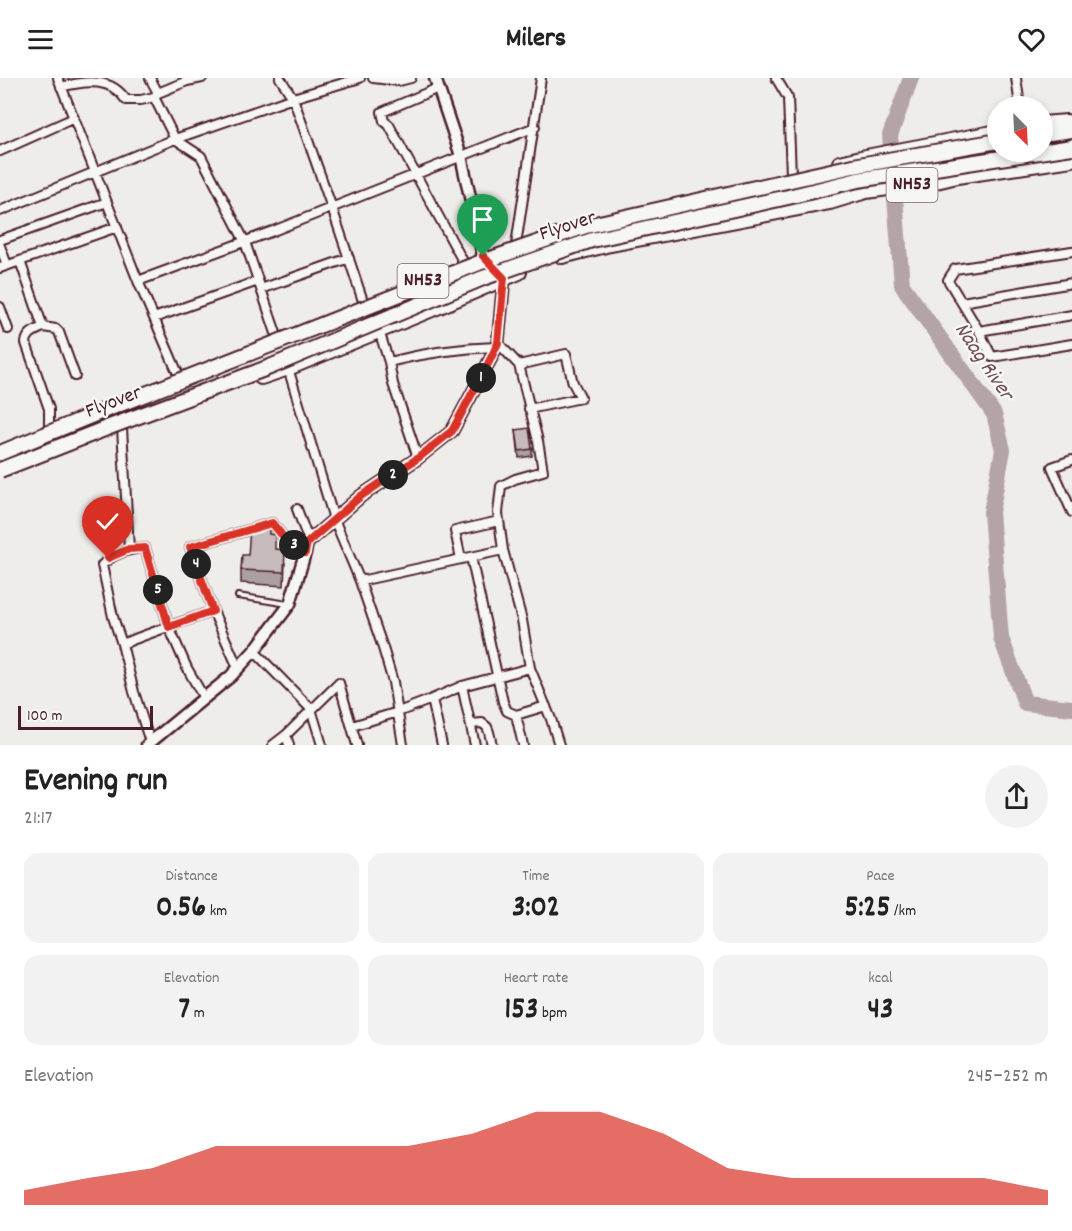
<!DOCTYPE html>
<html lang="en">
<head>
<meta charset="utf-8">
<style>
	body { margin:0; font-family:Dekko,sans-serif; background:#f2f2f2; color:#222; height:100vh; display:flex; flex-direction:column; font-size:22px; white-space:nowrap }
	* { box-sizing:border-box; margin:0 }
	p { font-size:20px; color:#767676 }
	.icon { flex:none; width:33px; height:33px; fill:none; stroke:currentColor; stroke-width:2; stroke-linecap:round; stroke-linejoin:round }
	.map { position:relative; height:667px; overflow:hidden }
	.sheet { display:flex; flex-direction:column; background:#fff; flex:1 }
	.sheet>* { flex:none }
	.needle { width:39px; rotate:156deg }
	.fabs { position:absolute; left:987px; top:18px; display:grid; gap:12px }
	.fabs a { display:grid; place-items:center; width:66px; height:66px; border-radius:50%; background:#fff; box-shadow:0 3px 9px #0003; font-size:30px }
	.scale { position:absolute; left:18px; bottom:15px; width:135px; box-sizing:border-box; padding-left:6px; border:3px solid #4a1f2b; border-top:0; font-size:16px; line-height:21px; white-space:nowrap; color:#4a1f2b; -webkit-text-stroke:4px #f6f6f2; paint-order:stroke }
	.pin { position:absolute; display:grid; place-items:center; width:51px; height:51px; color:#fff; margin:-62px -26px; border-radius:50% 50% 50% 0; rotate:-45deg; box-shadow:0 0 6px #0007 }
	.pin .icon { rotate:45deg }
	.km { position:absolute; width:30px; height:30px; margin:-15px; border-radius:50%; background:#222; color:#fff; font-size:16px; line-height:30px; text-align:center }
	.round { display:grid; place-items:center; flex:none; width:63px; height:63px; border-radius:32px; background:#f2f2f2 }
	.overview { display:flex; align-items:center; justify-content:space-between; height:102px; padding:0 24px }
	h1 { font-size:33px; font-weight:700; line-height:45px }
	.figures { display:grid; grid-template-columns:repeat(3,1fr); gap:9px; height:102px; padding:6px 24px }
	.figures div { display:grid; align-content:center; border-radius:15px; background:#f2f2f2; text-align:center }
	.figures b { font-size:30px; font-weight:700 }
	.figures small { font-size:16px; font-weight:400 }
	.figures p { font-size:16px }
	.chart { height:168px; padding:12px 24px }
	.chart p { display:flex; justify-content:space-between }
	.chart svg { width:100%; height:108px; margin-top:6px; fill:#d93025; opacity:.7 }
	header { display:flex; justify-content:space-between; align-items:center; height:78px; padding:0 24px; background:#fff; font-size:27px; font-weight:700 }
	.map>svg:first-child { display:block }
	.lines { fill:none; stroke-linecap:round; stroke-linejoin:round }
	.river { stroke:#b4a4a5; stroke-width:16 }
	.lane-casing { stroke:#4a1f2b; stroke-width:8 }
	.street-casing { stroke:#4a1f2b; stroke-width:12 }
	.secondary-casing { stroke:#4a1f2b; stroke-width:15 }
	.highway-casing { stroke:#4a1f2b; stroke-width:18 }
	.lane { stroke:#f6f6f2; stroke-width:4 }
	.street { stroke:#f6f6f2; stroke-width:8 }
	.secondary { stroke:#f6f6f2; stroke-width:10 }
	.highway { stroke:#f6f6f2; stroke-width:14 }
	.highway-bridge-casing { stroke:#4a1f2b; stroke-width:18; stroke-linecap:butt }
	.highway-bridge { stroke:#f6f6f2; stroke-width:14 }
	.wall { fill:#aaa0a1; stroke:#4a1f2b; stroke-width:1.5 }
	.building { fill:#c6babb; stroke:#4a1f2b; stroke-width:1.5 }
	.route-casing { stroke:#fff; stroke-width:12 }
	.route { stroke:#d93025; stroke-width:8 }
	.labels { text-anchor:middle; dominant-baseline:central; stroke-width:5; stroke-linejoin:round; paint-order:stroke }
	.shield { fill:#f6f6f2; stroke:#7e6067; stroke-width:1.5 }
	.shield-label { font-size:20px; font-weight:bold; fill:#4a1f2b }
	.street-label { font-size:21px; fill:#4a1f2b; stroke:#f6f6f2 }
	.water-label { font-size:22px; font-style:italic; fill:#6f4e56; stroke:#f6f6f2 }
</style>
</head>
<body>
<header><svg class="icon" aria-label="menu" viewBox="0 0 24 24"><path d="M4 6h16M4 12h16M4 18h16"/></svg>Milers<svg class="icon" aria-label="heart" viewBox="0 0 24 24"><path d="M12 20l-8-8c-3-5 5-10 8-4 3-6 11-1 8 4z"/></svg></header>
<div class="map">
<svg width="1072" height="667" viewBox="0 0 1072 667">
	<rect width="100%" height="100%" fill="#efedea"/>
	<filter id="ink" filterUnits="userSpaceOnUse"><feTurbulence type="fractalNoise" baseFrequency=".0167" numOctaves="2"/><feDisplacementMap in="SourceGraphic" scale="12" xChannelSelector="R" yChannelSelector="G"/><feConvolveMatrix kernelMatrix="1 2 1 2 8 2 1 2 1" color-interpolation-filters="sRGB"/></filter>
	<g filter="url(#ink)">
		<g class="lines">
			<path class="river" d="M911 0 890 57 902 207 994 336 1003 372 991 434 1001 560 1025 625 1072 630"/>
			<g class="lane-casing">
				<path id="lane" d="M238 518 288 526"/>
			</g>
			<g class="street-casing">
				<path id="street" d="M58 0 138 203 179 298
					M150 0 158 15
					M280 0 293 20 360 0
					M373 0 399 3 411 0
					M776 0 788 20 791 97
					M1016 0 1020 28
					M61 9C87 2 112 0 126 22H141L154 19 158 15 187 3 202 0
					M438 10 382 34 384 43 389 47 465 187
					M154 19 175 61 201 78 245 164 278 261
					M0 73 74 40
					M0 133 175 61 293 20 332 130 364 226
					M0 162 107 124
					M516 167 541 0
					M0 168 7 187
					M1072 173 955 191 948 202 979 253 992 279 1072 266
					M20 183 43 249C35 253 27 255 26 265L49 331V353
					M0 190 117 149
					M138 203 273 153 535 49
					M261 211 349 180
					M962 224 1072 205
					M0 229 8 251
					M154 240 258 203
					M43 249 56 251 59 254 75 298
					M379 253 389 284 393 306 418 380
					M979 253 1072 237
					M498 265 519 287 538 363 543 393 515 401 501 408 498 435 503 472 522 542 530 590 551 641 559 667
					M389 284C424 275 459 270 496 269
					M519 287 566 276 573 305 581 320 529 331
					M288 290 334 441 360 503 383 570 393 604 403 667
					M122 350 129 471
					M1072 382 1052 389 1072 434
					M297 431 306 456 313 459
					M471 479 503 624 507 633 516 637 546 628
					M461 481 455 453 499 443
					M360 503 503 472
					M213 533 238 590
					M122 566 134 614 150 664
					M254 573 311 631 322 667
					M462 608 475 667
					M204 620 187 590 169 549 145 470C128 471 114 475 102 487L113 539 122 566C152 554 183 544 213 533L190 469 272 445 286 462 305 475
					M432 621 462 608 530 590
					M516 637 523 667
					M471 646 482 645 487 649 489 654 492 667
					M352 648 398 634 432 621 442 667
					M286 657 339 605 357 667
					M273 667 286 657 289 667"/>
			</g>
			<g class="secondary-casing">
				<path id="secondary" d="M147 667 231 598 254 573 290 526 305 475 307 465 361 418 418 380 452 353 490 282 498 265 504 200 483 178 461 78 435 0"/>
			</g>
			<g class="highway-casing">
				<path id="highway" d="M1042 46 1067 44
					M1042 56 1072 52
					M840 85 861 80 998 54
					M562 178 606 167 830 124 866 113 932 104 957 98 1072 81
					M261 299 288 290 442 227 519 194"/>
			</g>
			<use href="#lane" class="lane"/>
			<use href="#street" class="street"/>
			<use href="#secondary" class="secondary"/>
			<use href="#highway" class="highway"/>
			<g class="highway-bridge-casing">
				<path id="highway-bridge" d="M0 375 105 332 479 185 586 148 853 88 998 63
					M0 392 112 348 270 289 483 200 592 162 788 119 858 102 1072 69"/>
			</g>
			<use href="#highway-bridge" class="highway-bridge"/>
		</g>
		<path class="wall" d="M516 352 532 371V378L519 380Z
			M269 456 275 471 285 485 284 508 241 505V492L248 477Z"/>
		<path class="building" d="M529 350 532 371 519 373 516 352Z
			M250 451 269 452V456L275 457V471L285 472 284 494 241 492 242 477H248Z"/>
	</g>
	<g class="lines" filter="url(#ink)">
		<g class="route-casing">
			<path id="route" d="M108 480 129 471 145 470 169 549 213 533 190 469 272 445 286 462 305 475 307 465 361 418 418 380 452 353 490 282 498 265 504 200 483 178"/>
		</g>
		<use href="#route" class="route"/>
	</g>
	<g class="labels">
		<g class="shield">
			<rect x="886.5" y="90" width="51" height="34" rx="4.5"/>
			<rect x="397.5" y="186" width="51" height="34" rx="4.5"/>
		</g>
		<g class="shield-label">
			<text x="912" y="107">NH53</text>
			<text x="423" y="203">NH53</text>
		</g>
		<g class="street-label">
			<text transform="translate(568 149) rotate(-18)">Flyover</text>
			<text transform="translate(114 325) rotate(-21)">Flyover</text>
		</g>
		<g class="water-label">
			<text transform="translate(983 284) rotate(56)">Naag River</text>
		</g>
	</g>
</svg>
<div class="fabs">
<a><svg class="needle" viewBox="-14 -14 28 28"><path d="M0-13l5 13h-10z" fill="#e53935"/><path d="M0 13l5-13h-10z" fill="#767676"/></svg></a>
</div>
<div class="scale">100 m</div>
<div class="pin" style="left:483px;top:178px;background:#1e9e55"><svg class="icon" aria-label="arrive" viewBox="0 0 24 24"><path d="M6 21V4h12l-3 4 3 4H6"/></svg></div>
<div class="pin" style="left:108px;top:480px;background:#d93025"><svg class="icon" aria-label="check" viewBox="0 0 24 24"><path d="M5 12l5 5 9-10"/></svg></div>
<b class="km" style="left:481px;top:300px">1</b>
<b class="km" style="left:393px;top:397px">2</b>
<b class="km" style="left:294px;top:467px">3</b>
<b class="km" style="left:196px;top:486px">4</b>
<b class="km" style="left:158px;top:512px">5</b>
</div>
<section class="sheet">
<div class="overview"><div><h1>Evening run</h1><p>21:17</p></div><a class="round"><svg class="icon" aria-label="share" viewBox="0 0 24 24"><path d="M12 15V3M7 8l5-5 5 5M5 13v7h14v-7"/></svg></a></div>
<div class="figures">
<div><p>Distance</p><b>0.56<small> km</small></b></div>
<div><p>Time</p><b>3:02</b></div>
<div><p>Pace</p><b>5:25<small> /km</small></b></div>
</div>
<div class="figures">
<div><p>Elevation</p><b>7<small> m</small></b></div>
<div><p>Heart rate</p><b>153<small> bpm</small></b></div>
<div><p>kcal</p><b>43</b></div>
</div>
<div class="chart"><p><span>Elevation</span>245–252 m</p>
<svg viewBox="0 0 160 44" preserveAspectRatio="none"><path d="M0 44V38L10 33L20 29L30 20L40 20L50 20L60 20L70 15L80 6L90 6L100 15L110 29L120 33L130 33L140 33L150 33L160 38V44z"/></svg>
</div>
</section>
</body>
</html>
